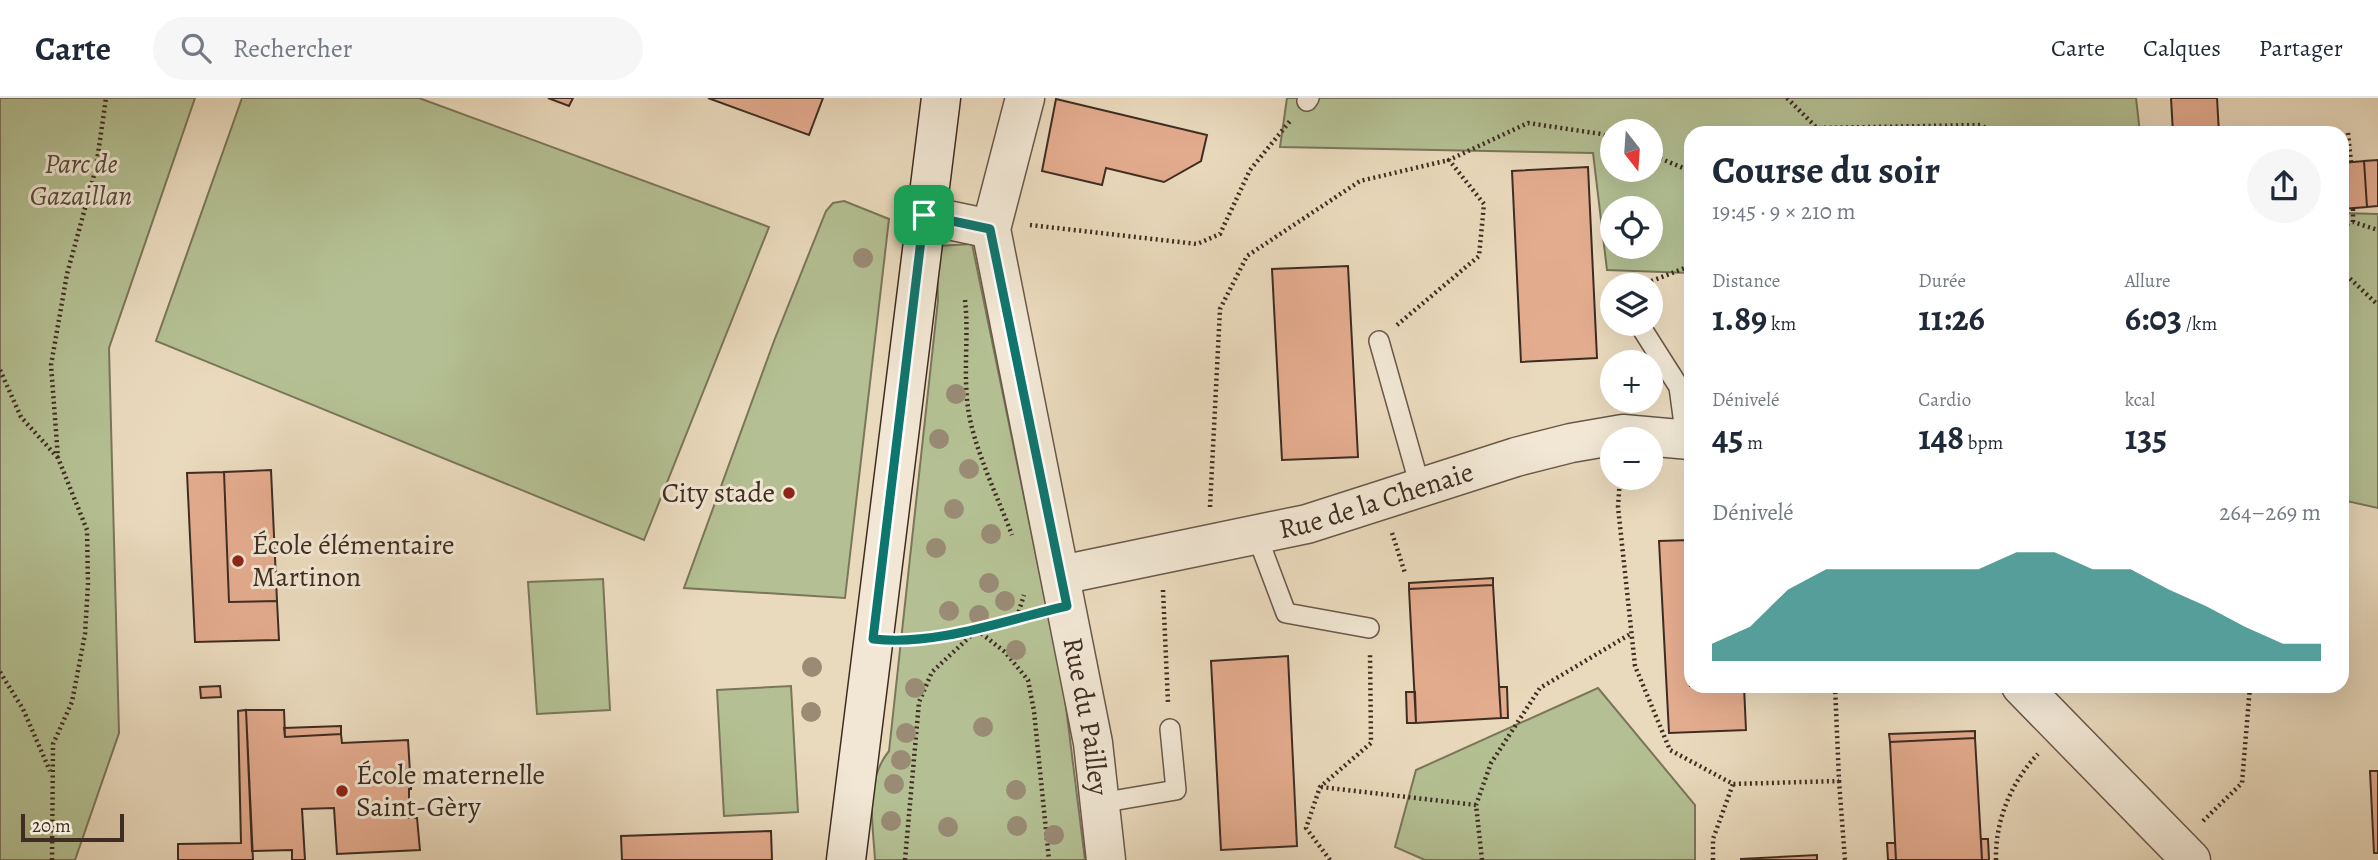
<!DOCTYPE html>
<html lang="fr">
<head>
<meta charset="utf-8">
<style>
	body { margin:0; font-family:Alegreya,serif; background:#f6f6f7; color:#1f2937; height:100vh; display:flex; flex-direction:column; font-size:26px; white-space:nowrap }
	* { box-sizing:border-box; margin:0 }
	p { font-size:23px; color:#747a83 }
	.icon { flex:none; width:38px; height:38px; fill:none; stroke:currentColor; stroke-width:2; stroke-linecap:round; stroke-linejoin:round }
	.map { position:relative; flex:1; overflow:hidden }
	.panel { position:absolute; left:1684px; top:28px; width:665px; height:567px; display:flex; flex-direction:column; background:#fff; border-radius:21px; box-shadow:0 7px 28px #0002 }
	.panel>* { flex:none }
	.needle { width:46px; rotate:163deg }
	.controls { position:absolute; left:1600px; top:21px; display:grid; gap:14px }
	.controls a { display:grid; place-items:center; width:63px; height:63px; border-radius:50%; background:#fff; box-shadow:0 7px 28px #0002; font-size:35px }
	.scale { position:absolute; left:21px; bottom:18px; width:103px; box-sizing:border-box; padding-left:7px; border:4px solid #3f2d22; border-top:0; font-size:19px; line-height:24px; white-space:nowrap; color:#3f2d22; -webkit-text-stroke:5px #f1e7d4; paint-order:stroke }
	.pin { position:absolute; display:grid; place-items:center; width:60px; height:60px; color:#fff; margin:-30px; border-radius:14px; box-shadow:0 4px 10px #0006 }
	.round { display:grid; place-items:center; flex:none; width:74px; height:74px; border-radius:37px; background:#f6f6f7 }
	.overview { display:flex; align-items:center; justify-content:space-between; height:119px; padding:0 28px }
	h1 { font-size:38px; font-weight:700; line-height:52px }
	.stats { display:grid; grid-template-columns:repeat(3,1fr); gap:10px; height:119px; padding:7px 28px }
	.stats div { display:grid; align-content:center }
	.stats b { font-size:35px; font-weight:700 }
	.stats small { font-size:19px; font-weight:400 }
	.stats p { font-size:19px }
	.chart { height:196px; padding:14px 28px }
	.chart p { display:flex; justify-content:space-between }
	.chart svg { width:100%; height:126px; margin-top:7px; fill:#0f766e; opacity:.7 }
	header { display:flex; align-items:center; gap:42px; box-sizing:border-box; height:98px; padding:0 35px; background:#fff; border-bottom:2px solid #e0e1e3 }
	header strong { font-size:33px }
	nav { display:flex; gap:38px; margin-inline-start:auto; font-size:24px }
	.search { width:490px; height:63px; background:#f6f6f7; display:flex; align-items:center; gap:18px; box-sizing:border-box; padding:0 24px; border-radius:38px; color:#747a83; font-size:26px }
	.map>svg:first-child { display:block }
	.green { fill:#b4c093; stroke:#7a765a; stroke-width:2; fill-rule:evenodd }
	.building { fill:#e4ac8f; stroke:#3f2d22; stroke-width:2 }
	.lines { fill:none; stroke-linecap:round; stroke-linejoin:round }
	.lane-casing { stroke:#6a5849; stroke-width:22 }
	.street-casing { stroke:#6a5849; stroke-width:41 }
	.secondary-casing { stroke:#3f2d22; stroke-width:41 }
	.path { stroke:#3f2d22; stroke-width:4.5; stroke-dasharray:2 3.5; stroke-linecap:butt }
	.lane { stroke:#f1e7d4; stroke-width:19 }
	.street { stroke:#f1e7d4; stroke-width:38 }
	.secondary { stroke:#f1e7d4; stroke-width:38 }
	.tree { fill:#998b74 }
	.route-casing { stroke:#fff; stroke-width:14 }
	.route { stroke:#0f766e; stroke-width:9 }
	.poi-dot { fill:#8f2418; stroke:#f1e7d4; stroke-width:2.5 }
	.labels { text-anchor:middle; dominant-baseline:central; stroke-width:6; stroke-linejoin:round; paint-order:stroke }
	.park-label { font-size:28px; font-style:italic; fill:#564a39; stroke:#f1e7d4 }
	.poi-label { font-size:28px; fill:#3f2d22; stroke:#f1e7d4; text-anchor:start }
	.street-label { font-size:28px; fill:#3f2d22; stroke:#f1e7d4 }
</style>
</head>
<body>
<header>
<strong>Carte</strong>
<div class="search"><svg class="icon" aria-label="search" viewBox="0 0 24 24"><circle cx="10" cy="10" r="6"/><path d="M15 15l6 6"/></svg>Rechercher</div>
<nav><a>Carte</a><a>Calques</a><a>Partager</a></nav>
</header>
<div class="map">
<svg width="2378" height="762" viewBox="0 0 2378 762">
	<rect width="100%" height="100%" fill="#eadabd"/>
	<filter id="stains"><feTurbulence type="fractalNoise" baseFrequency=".00286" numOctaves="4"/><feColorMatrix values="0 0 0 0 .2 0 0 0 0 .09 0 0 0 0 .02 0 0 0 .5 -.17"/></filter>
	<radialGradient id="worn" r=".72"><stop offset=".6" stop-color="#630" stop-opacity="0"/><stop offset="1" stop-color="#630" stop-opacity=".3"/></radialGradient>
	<path class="green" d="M0 0H195L109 250 119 635 75 762H0Z
		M242 0H419L769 129 644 442 156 243Z
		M1287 0H2136L2140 35H1690V175L1607 172 1593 55 1280 49ZM1612 33H1650V72H1612ZM1612 110H1650V149H1612Z
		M844 103 889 121 845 500 684 490 774 243 826 113 833 105Z
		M2342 115 2378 116V410L2342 402Z
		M972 146 1064 593 1085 762H875C873 725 864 684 889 653L938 202 937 148Z
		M603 481 610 612 537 616 528 484Z
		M791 588 798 714 724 718 717 592Z
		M1598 590 1695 707V762H1425L1395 749 1416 672Z"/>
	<path class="building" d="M548 0H573L569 8Z
		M708 0H823L809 37Z
		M2171 0H2217L2219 35H2173Z
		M1056 1 1207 37 1201 63 1164 84 1106 70 1102 87 1042 73Z
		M2378 62V108L2367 109 2364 63Z
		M2364 63 2367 109 2342 111V65Z
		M1588 69 1597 260 1521 264 1512 73Z
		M1348 168 1358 359 1282 362 1272 171Z
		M271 372 277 503 229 504 224 374Z
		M224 374 229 504 277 503 279 542 195 544 187 375Z
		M1690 442V588H1744L1746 632 1669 635 1659 443Z
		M1493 480V487L1409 491V485Z
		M1493 487 1501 620 1416 625 1409 491Z
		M1288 558 1297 748 1221 752 1211 563Z
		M220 588 221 599 201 600 200 589Z
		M1499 589H1507L1508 620H1501Z
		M1406 594H1415L1416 625H1407Z
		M246 612H284L285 639 341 636 342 645 408 642 411 691H409V720H417L420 752 337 756 334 710 302 711 305 762H292V752L252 753Z
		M246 612 253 762H178V746L241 745 238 613Z
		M341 628V636L285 639 284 630Z
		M1975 633V640L1890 644 1889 636Z
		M1975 640 1982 762H1896L1890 644Z
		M2370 673H2378V755H2374Z
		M771 733 772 762H622L621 738Z
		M1981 741H1988L1989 762H1982Z
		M1887 745H1895L1896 762H1888Z
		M1817 757V762H1741V761Z"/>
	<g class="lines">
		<g class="lane-casing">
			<path id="lane" d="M1307 3 1309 0
				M1639 226 1679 289 1686 341
				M1379 243 1421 392
				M1257 438 1286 515 1369 530
				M1100 705 1176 692 1170 631"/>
		</g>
		<g class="street-casing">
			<g id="street">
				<path id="s1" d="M1025 0 991 131 1093 645 1106 762"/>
				<path d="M924 117 991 131"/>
				<path id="s2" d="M1061 477 1307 426 1516 359 1571 345 1623 336 1690 342"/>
				<path d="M2021 588 2191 762"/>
			</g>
		</g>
		<g class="secondary-casing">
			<path id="secondary" d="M846 762 941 0"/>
		</g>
		<path class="path" d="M1787 0 1817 30 1982 27 1990 35
			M2348 35 2351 64
			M1650 56 1690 73
			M2353 124V110
			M1030 127 1197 146 1220 136 1250 72 1290 23
			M2342 128 2353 124 2378 132
			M2342 173 2378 207
			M1641 187 1690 168
			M965 202C969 238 963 273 968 310 973 348 998 400 1012 437
			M1397 227 1479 158 1484 106 1449 62 1528 25 1601 36 1612 40
			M0 272 21 319 58 360
			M1620 380 1618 409 1635 568 1670 652 1733 686 1839 683 1835 588
			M1210 409 1220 211 1247 158 1360 83 1449 62
			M1392 435 1405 475
			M1163 492 1168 605
			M1017 519 1024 497
			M911 540 977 532 1032 516
			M0 574 23 611 50 673
			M1839 683 1845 762
			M1321 689 1476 707
			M2203 723 2242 685 2250 588
			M52 762 53 646 72 604 85 536 88 486 87 432 58 360 51 267 67 176 96 70 106 0
			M905 762 919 604 932 574 977 532 1005 554 1028 582 1034 613 1049 762
			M1330 762 1306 730 1320 689 1371 645 1370 554
			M1482 762 1476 707 1491 665 1540 590 1632 535
			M1713 762V741L1733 686
			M1996 762C1995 723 2011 684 2038 656"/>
		<use href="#lane" class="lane"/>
		<use href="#street" class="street"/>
		<use href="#secondary" class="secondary"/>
	</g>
	<g class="tree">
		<circle cx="863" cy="160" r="10"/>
		<circle cx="956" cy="296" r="10"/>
		<circle cx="939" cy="341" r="10"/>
		<circle cx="969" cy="371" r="10"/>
		<circle cx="954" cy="411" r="10"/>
		<circle cx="991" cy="436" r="10"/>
		<circle cx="936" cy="450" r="10"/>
		<circle cx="989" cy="485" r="10"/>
		<circle cx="1005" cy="503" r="10"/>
		<circle cx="949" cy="513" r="10"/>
		<circle cx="979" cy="517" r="10"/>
		<circle cx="1016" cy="552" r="10"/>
		<circle cx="812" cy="569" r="10"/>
		<circle cx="915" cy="590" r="10"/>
		<circle cx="811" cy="614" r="10"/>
		<circle cx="983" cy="629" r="10"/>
		<circle cx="906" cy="635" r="10"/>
		<circle cx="901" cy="662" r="10"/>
		<circle cx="894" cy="686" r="10"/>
		<circle cx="1016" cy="692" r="10"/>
		<circle cx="891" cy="723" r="10"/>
		<circle cx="1017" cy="728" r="10"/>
		<circle cx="948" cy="729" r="10"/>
		<circle cx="1054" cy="737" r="10"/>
	</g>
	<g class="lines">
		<g class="route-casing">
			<path id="route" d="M924 117 990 131 1067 508C1005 522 938 548 873 541Z"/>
		</g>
		<use href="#route" class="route"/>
	</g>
	<g class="poi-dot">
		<circle cx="789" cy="395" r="7"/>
		<circle cx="238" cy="463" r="7"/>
		<circle cx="342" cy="693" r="7"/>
	</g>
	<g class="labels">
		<g class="park-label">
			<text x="81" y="66">Parc de<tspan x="81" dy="32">Gazaillan</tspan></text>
		</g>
		<g class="poi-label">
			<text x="775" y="395" text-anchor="end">City stade</text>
			<text x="252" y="447">École élémentaire<tspan x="252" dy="32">Martinon</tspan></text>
			<text x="356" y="677">École maternelle<tspan x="356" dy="32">Saint-Gèry</tspan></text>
		</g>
		<g class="street-label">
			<text stroke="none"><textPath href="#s2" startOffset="324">Rue de la Chenaie</textPath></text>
			<text stroke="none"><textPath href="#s1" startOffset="632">Rue du Pailley</textPath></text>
		</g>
	</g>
	<rect width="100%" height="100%" filter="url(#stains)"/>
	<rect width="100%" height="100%" fill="url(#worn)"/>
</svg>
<div class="controls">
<a><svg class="needle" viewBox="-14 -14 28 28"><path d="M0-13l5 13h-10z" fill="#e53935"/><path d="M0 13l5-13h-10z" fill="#747a83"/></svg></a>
<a><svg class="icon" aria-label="locate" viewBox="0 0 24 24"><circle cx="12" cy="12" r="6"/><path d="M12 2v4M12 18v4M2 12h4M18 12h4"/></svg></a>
<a><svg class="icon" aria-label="layers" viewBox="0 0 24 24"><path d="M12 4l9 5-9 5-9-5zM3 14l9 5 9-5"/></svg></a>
<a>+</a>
<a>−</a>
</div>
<div class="scale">20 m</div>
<div class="pin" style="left:924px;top:117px;background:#1e9e55"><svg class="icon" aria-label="arrive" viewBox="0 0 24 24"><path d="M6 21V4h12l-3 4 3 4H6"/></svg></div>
<section class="panel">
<div class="overview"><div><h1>Course du soir</h1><p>19:45 · 9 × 210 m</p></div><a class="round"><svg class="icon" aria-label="share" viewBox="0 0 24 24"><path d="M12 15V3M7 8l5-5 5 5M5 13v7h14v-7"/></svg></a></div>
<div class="stats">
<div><p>Distance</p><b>1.89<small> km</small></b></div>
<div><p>Durée</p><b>11:26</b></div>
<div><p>Allure</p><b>6:03<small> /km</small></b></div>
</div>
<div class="stats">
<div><p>Dénivelé</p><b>45<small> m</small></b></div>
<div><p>Cardio</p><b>148<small> bpm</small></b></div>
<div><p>kcal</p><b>135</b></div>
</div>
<div class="chart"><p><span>Dénivelé</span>264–269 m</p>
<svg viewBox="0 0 160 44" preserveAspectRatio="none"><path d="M0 44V38L10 32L20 19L30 12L40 12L50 12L60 12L70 12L80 6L90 6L100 12L110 12L120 19L130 25L140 32L150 38L160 38V44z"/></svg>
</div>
</section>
</div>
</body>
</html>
